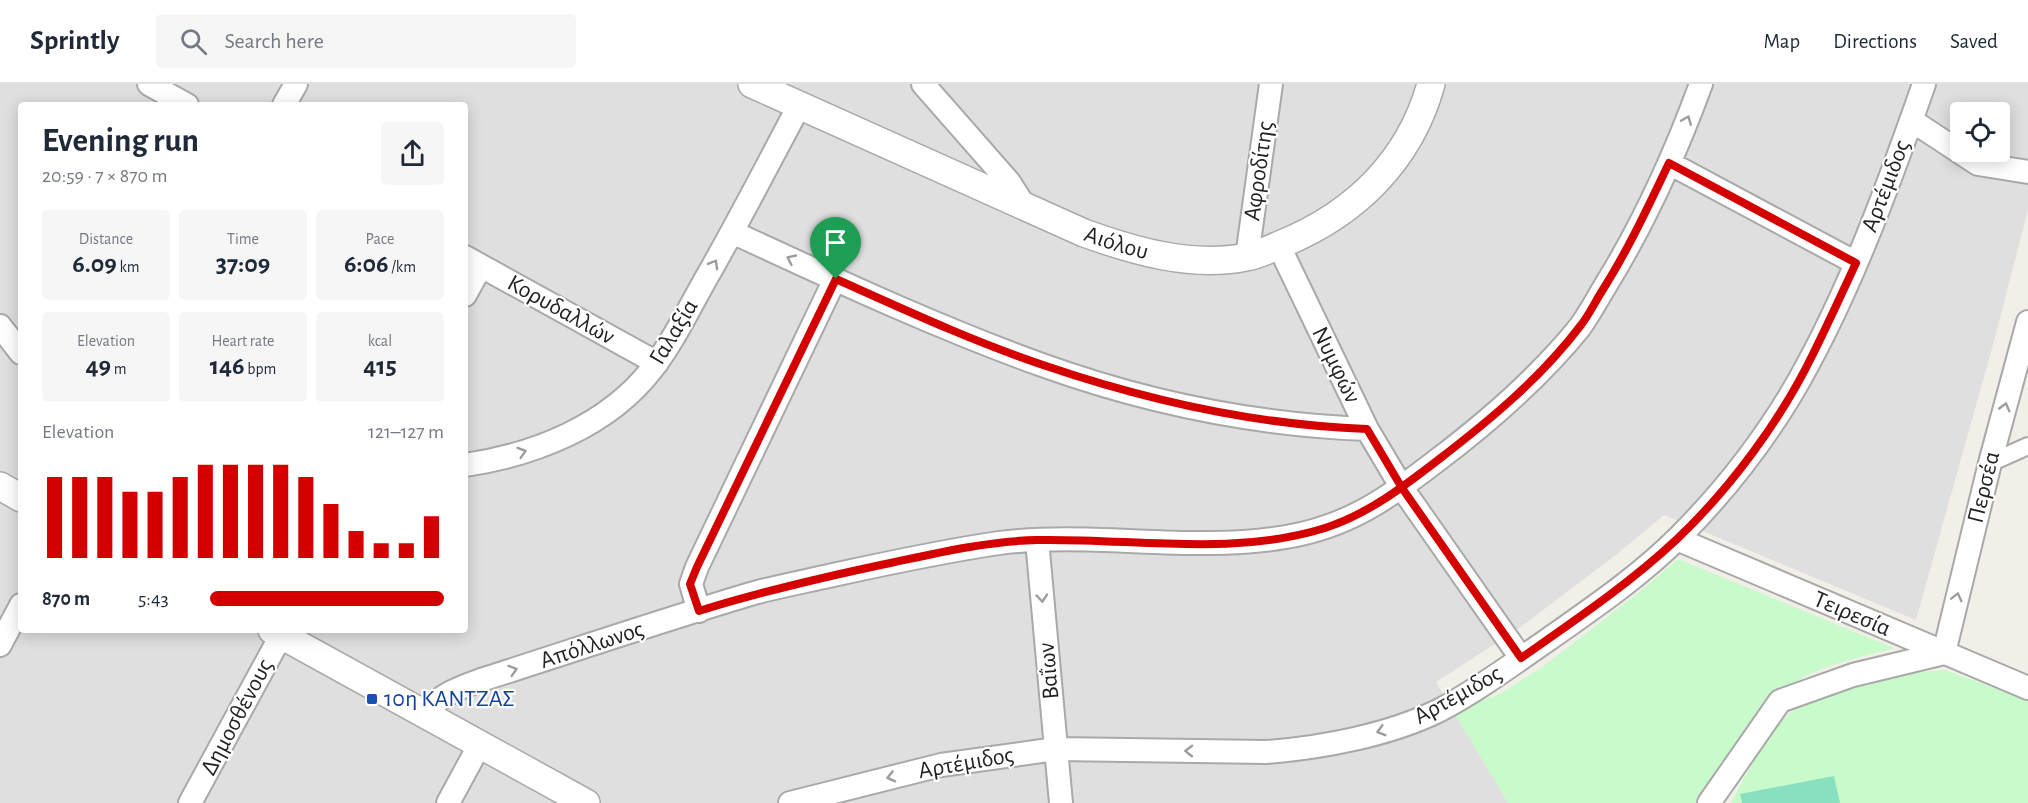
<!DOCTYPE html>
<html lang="en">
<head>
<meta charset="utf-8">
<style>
	body { margin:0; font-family:"Alegreya Sans",sans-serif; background:#f6f6f7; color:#1f2937; height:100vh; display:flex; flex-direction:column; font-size:22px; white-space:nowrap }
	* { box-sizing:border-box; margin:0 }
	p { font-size:20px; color:#747a83 }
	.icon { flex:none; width:33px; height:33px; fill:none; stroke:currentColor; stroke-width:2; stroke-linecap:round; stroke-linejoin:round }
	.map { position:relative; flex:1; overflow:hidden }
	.sheet { position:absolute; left:18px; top:18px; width:450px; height:531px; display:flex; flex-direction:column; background:#fff; border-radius:6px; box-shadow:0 3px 15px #0003 }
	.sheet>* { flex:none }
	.buttons { position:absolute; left:1950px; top:18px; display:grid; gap:12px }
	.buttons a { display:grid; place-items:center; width:60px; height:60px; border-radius:6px; background:#fff; box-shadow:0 3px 15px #0003; font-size:30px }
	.pin { position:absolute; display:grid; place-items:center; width:51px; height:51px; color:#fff; margin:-62px -26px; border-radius:50% 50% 50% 0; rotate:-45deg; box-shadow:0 0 6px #0007 }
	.pin .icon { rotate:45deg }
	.round { display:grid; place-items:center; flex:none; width:63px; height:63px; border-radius:6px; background:#f6f6f7 }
	.head { display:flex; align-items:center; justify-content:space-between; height:102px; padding:0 24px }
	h1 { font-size:33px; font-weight:600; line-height:45px }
	.figures { display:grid; grid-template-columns:repeat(3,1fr); gap:9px; height:102px; padding:6px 24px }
	.figures div { display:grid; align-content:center; border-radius:6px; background:#f6f6f7; text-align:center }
	.figures b { font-size:26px; font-weight:600 }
	.figures small { font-size:16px; font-weight:400 }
	.figures p { font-size:16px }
	.chart { height:168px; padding:12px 24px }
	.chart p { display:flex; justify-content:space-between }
	.chart svg { width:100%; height:108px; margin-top:6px; stroke:#d40000; stroke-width:6 }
	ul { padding:0 24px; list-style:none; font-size:20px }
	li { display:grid; grid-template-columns:96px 72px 1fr; align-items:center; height:45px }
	li i { height:15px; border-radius:8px; background:#d40000 }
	header { display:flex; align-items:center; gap:36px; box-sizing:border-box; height:84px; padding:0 30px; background:#fff; border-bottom:2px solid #e0e1e3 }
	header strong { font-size:28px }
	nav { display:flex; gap:33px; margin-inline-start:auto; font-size:21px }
	.search { width:420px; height:54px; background:#f6f6f7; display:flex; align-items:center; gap:15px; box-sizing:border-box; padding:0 21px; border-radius:6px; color:#747a83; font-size:22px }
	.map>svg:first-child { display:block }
	.residential { fill:#e0dfdf; fill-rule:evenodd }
	.park { fill:#c8facc }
	.pitch { fill:#88e0be }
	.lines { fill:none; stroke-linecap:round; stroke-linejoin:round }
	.pedestrian-casing { stroke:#a9a9a9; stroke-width:20 }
	.minor-casing { stroke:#a9a9a9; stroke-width:26 }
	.tertiary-casing { stroke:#a9a9a9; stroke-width:30 }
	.pedestrian { stroke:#fff; stroke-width:16 }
	.minor { stroke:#fff; stroke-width:22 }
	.tertiary { stroke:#fff; stroke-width:27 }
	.oneway { stroke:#9c9c9c }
	.route-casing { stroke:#fff; stroke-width:12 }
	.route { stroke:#d40000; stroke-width:8 }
	.transit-dot { fill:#1a4fb4; stroke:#fff; stroke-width:2 }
	.labels { text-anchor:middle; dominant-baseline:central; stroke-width:4.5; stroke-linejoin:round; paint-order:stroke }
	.street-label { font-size:24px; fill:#222; stroke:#fff }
	.transit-label { font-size:24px; fill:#164399; stroke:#fff; text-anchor:start }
</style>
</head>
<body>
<header>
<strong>Sprintly</strong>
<div class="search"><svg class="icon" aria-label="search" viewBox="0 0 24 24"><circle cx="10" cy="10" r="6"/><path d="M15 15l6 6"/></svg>Search here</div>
<nav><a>Map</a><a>Directions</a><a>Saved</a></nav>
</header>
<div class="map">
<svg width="2028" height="719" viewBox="0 0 2028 719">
	<rect width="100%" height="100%" fill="#f2efe9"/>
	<path class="residential" d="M0 0H2028V126L1994 257 1916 536 1664 431 1617 470 1518 545 1436 598 1508 719H0ZM21 21H465V546H21ZM1960 28H2000V68H1960Z"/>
	<path class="park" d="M1678 475 1894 564C1866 572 1836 578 1810 590 1757 614 1728 671 1697 719H1508L1453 627 1500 610 1545 581 1637 510Z
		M1945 586 2028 616V719H1731C1746 691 1760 661 1782 637 1819 596 1894 590 1945 586Z"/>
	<path class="pitch" d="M1834 692 1840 719H1742L1740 710Z"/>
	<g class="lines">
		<g class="pedestrian-casing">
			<path id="pedestrian" d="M1990 379 2028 362"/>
		</g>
		<g class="minor-casing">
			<path id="minor" d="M149 0 187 21
				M923 0 1009 98 1023 120
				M284 21 296 0
				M1911 36 1978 80 2028 88
				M1669 79 1856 179
				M732 148C834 195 936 243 1042 281 1145 318 1257 341 1367 345
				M1279 162 1367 345 1402 404 1521 574
				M465 173 657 279
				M1247 173 1271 0
				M465 211 481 182
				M0 242 21 269
				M465 381C534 371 608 342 652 285 674 257 690 222 708 191 740 135 769 78 799 22
				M1677 455 2028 604
				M1037 456 1061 719
				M699 527 691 500 697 483 835 195
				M0 561 21 521
				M424 629C443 610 456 605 481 596 572 567 663 536 754 509 780 502 807 497 833 491 888 479 944 467 999 459 1093 447 1191 469 1286 453 1347 443 1387 415 1435 378 1488 338 1538 295 1580 243 1590 229 1598 214 1607 199 1645 137 1676 68 1701 0
				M190 719 284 546
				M448 719 480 660
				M790 719 941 681 1056 665 1266 668C1321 664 1390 651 1440 626 1478 606 1514 579 1549 555 1593 524 1640 492 1679 453 1721 411 1759 363 1790 312 1846 218 1888 103 1924 0
				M1709 719 1780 617 1853 591 1944 569 1990 379 2028 238"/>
		</g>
		<g class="tertiary-casing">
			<g id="tertiary">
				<path id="s1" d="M752 0 1084 149C1134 167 1192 184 1246 173 1259 171 1272 164 1284 159 1356 129 1410 76 1431 0"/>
				<path d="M0 402 21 414"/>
				<path d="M272 546 586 719"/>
			</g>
		</g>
		<use href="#pedestrian" class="pedestrian"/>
		<use href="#minor" class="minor"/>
		<use href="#tertiary" class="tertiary"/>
	</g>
	<defs><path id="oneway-chevron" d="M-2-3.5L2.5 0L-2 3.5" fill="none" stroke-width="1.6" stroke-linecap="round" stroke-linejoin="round" transform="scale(1.5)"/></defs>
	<g class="oneway">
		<use href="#oneway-chevron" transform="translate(1687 36) rotate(-68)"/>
		<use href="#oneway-chevron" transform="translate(791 175) rotate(-155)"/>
		<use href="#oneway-chevron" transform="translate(714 180) rotate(-60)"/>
		<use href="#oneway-chevron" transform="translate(2005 323) rotate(-75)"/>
		<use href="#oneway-chevron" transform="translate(522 368) rotate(-17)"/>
		<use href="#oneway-chevron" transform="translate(1957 513) rotate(-76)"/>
		<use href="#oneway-chevron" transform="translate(1042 514) rotate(85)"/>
		<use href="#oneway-chevron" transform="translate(513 586) rotate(-18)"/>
		<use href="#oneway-chevron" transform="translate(1381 647) rotate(164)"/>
		<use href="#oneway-chevron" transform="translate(1189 667) rotate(-179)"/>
		<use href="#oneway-chevron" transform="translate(891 693) rotate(166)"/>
	</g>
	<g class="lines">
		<g class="route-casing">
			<path id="route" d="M836 195 697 483 690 500 699 527C763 507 828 492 895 478 941 468 990 457 1037 456 1133 454 1232 473 1325 444 1368 430 1403 403 1438 376 1490 336 1541 294 1581 241 1589 231 1595 218 1602 207 1628 166 1648 123 1669 79L1856 179C1842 209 1828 240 1813 270 1781 336 1730 405 1676 456 1629 500 1574 537 1521 574L1402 404 1367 345C1258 341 1149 317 1046 282 974 258 905 226 836 195"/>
		</g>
		<use href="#route" class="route"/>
	</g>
	<rect class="transit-dot" x="366" y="609" width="12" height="12" rx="3"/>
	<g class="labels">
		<g class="street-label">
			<text transform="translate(1259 87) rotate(-82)">Αφροδίτης</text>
			<text transform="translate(1886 102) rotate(-69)">Αρτέμιδος</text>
			<text stroke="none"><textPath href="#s1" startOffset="398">Αιόλου</textPath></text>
			<text transform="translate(561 226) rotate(29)">Κορυδαλλών</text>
			<text transform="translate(674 248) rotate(-59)">Γαλαξία</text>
			<text transform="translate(1336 281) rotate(64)">Νυμφών</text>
			<text transform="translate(1984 403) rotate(-76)">Περσέα</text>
			<text transform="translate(1852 530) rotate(23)">Tειρεσία</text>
			<text transform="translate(592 561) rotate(-18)">Απόλλωνος</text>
			<text transform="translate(1049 587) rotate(-95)">Βαΐων</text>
			<text transform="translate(1458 611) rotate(-29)">Αρτέμιδος</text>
			<text transform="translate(237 633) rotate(-62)">Δημοσθένους</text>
			<text transform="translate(966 679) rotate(-10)">Αρτέμιδος</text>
		</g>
		<g class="transit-label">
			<text x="384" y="615">10η ΚΑΝΤΖΑΣ</text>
		</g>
	</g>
</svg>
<div class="buttons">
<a><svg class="icon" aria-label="locate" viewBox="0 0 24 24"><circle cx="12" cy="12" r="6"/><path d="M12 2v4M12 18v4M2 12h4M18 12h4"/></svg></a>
</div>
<div class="pin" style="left:836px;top:195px;background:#1e9e55"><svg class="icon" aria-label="arrive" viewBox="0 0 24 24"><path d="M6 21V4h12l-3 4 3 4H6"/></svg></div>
<section class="sheet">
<div class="head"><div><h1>Evening run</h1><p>20:59 · 7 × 870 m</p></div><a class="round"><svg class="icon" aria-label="share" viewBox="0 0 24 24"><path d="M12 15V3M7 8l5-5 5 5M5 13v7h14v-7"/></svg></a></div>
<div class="figures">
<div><p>Distance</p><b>6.09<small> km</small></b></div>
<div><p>Time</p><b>37:09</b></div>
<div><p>Pace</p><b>6:06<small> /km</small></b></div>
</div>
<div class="figures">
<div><p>Elevation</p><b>49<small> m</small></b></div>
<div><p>Heart rate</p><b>146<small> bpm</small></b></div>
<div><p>kcal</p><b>415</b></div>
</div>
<div class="chart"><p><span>Elevation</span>121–127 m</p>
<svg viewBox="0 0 160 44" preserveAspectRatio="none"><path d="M5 44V11M15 44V11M25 44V11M35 44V17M45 44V17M55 44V11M65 44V6M75 44V6M85 44V6M95 44V6M105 44V11M115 44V22M125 44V33M135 44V38M145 44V38M155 44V27"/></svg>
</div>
<ul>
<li><b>870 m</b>5:43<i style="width:100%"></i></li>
</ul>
</section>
</div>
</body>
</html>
